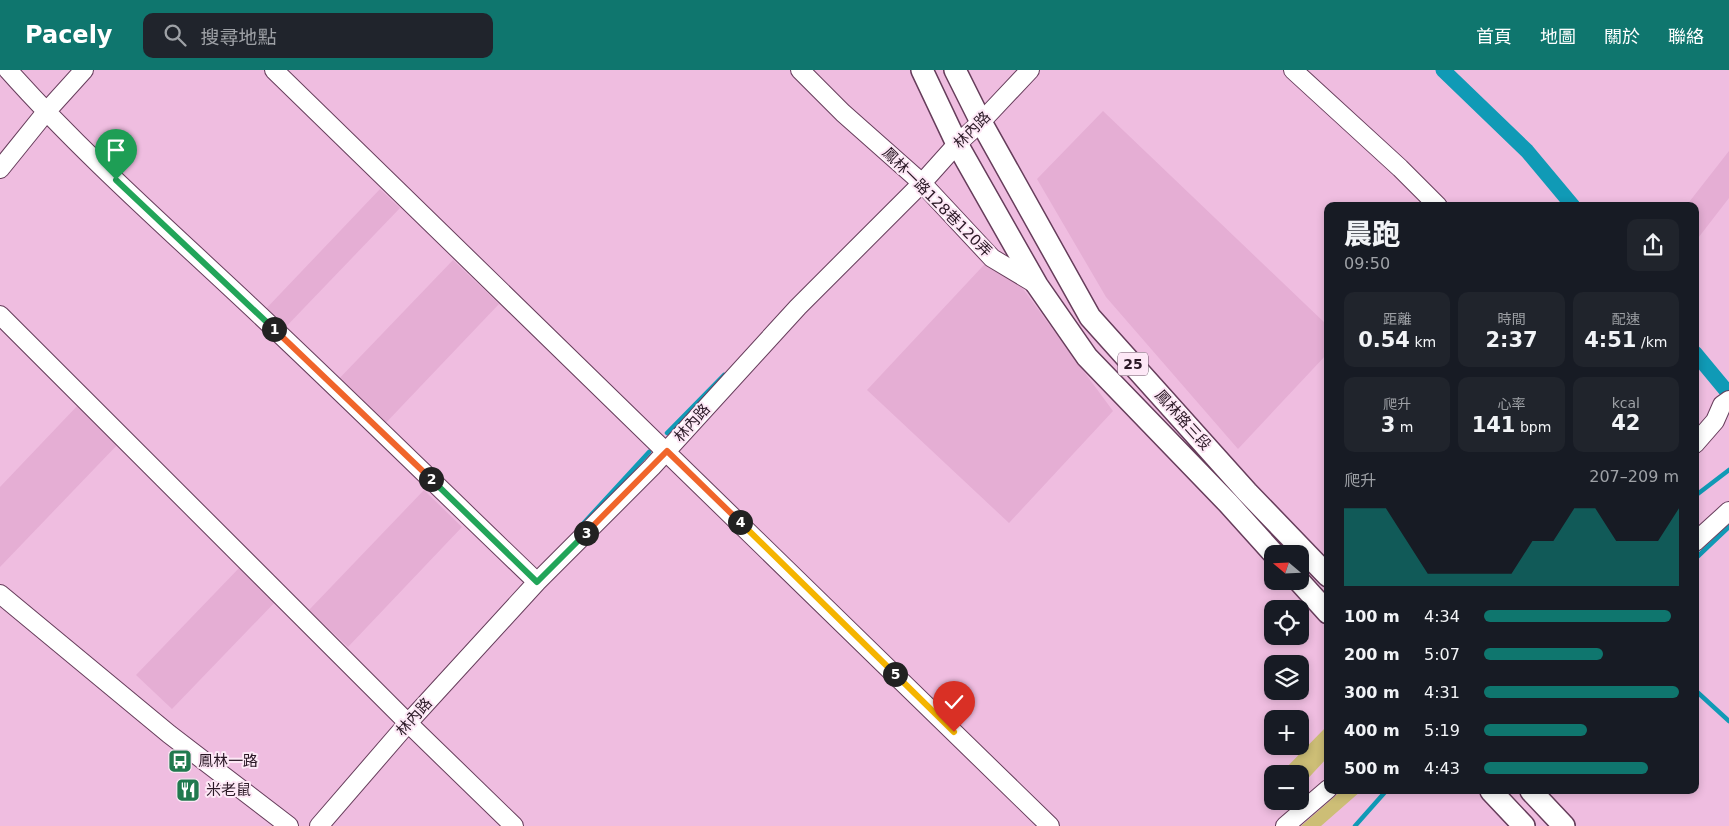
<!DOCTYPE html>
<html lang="zh-TW">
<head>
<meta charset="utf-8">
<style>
	body { margin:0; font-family:"DejaVu Sans","Noto Sans TC",sans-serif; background:#20242c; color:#f1f3f6; height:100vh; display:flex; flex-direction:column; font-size:19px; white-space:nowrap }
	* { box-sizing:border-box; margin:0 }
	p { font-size:16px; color:#9ea1a6 }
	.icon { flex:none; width:28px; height:28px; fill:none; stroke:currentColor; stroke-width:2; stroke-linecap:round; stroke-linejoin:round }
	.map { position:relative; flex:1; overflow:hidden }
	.side { position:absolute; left:1324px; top:132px; width:375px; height:592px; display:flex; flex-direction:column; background:#171b24; border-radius:10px; box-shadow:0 2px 8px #0003 }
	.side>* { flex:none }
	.needle { width:32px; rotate:289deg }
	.buttons { position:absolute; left:1264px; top:475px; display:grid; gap:10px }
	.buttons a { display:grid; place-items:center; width:45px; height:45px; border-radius:10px; background:#171b24; box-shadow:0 2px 8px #0003; font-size:25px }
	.pin { position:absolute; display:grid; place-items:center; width:42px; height:42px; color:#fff; margin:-51px -21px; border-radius:50% 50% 50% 0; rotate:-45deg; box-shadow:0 0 5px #0007 }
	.pin .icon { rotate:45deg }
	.km { position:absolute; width:25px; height:25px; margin:-12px; border-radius:50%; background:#222; color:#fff; font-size:14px; line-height:25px; text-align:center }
	.round { display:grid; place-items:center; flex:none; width:52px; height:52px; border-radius:10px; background:#20242c }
	.summary { display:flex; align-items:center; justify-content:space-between; height:85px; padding:0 20px }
	h1 { font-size:28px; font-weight:800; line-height:38px }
	.figures { display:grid; grid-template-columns:repeat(3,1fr); gap:8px; height:85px; padding:5px 20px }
	.figures div { display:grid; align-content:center; border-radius:10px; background:#20242c; text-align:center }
	.figures b { font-size:21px; font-weight:800 }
	.figures small { font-size:14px; font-weight:400 }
	.figures p { font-size:14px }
	.chart { height:140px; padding:10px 20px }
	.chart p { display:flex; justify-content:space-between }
	.chart svg { width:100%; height:90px; margin-top:5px; fill:#0f766e; opacity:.7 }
	ul { padding:0 20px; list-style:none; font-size:16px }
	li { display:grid; grid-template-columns:80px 60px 1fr; align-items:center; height:38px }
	li i { height:12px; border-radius:6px; background:#0f766e }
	header { display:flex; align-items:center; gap:30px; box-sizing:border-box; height:70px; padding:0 25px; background:#0f766e; color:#fff }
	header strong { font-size:24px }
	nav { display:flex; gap:28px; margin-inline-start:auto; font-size:18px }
	.search { width:350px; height:45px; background:#20242c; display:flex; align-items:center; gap:12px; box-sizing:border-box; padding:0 18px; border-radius:10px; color:#9ea1a6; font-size:19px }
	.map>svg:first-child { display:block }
	.built { fill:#e5aed4 }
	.green { fill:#cdbe76 }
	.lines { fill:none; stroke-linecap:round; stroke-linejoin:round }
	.stream { stroke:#109ab6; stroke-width:4.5 }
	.canal { stroke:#109ab6; stroke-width:15 }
	.minor-casing { stroke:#663d5b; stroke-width:20 }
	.major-casing { stroke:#663d5b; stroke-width:24 }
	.minor { stroke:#fff; stroke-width:18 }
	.major { stroke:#fff; stroke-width:21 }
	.split-1-casing { stroke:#fff; stroke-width:10 }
	.split-2-casing { stroke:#fff; stroke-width:10 }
	.split-3-casing { stroke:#fff; stroke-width:10 }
	.split-4-casing { stroke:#fff; stroke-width:10 }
	.split-5-casing { stroke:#fff; stroke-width:10 }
	.split-6-casing { stroke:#fff; stroke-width:10 }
	.split-1 { stroke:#22a559; stroke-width:6 }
	.split-2 { stroke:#f0652b; stroke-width:6 }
	.split-3 { stroke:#22a559; stroke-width:6 }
	.split-4 { stroke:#f0652b; stroke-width:6 }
	.split-5 { stroke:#f5b400; stroke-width:6 }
	.split-6 { stroke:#f5b400; stroke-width:6 }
	.labels { text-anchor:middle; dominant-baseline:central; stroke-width:4; stroke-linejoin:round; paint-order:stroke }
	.shield { fill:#fde8f6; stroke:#695664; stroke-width:1 }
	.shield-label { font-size:14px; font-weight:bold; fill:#2a1825 }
	.street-label { font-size:15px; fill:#2a1825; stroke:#fde8f6 }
	.poi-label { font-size:15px; fill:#2a1825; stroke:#fde8f6; text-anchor:start }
</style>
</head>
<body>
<header>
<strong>Pacely</strong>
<div class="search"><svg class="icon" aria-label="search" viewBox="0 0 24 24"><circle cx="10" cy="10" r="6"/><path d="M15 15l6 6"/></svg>搜尋地點</div>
<nav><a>首頁</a><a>地圖</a><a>關於</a><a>聯絡</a></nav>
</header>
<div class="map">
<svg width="1729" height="756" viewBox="0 0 1729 756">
	<rect width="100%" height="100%" fill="#efbde0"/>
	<path class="built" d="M1103 41 1327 255V284L1238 379 1106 227 1037 109Z
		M1729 81V128L1695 172V136H1686Z
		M380 119 400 138 280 263 261 244Z
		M996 182 1113 341 1009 453 867 320Z
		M453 190 499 234 380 359 334 314Z
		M79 334 120 372 0 497V417Z
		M424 420 462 457 348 577 309 540Z
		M241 496 277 530 172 639 136 605Z"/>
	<path class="green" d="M1327 656V688L1300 717V704H1280Z
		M1341 721H1361L1321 756H1301Z"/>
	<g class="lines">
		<path class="stream" d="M667 363 724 305
			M1695 426 1729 400
			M580 457 649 382
			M1695 489 1729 457
			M1695 620 1729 651
			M1355 756 1386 721"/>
		<path class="canal" d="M1443 0 1527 81 1573 136
			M1695 283 1729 324"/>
		<g class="minor-casing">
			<path id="minor" d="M8 0C83 84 167 158 249 235 346 326 441 420 537 512
				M274 0 1050 756
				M800 0 843 43 922 113 992 188 1037 215
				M1293 0 1400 98 1438 136
				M0 99 46 42 84 0
				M0 245 408 653 514 756
				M1695 374 1715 351 1722 335 1729 330
				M1695 472 1729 441
				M0 524 169 664 289 756
				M319 756 408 653 537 512 652 397 798 237 922 113 957 74 981 52 1030 0
				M1285 756 1328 719"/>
		</g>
		<g class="major-casing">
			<path id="major" d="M922 0 957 74 1037 215 1087 287 1228 433 1274 484
				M955 0 981 52 1090 247 1247 422 1328 506
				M1299 511 1328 543
				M1491 721 1524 756
				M1531 721 1564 756"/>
		</g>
		<use href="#minor" class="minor"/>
		<use href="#major" class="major"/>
	</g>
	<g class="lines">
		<g class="split-1-casing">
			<path id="split-1" d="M116 110 274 259"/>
		</g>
		<g class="split-2-casing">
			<path id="split-2" d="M274 259 431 409"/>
		</g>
		<g class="split-3-casing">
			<path id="split-3" d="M431 409 537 512 586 463"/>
		</g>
		<g class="split-4-casing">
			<path id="split-4" d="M586 463 667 381 740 452"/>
		</g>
		<g class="split-5-casing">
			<path id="split-5" d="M740 452 895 604"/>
		</g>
		<g class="split-6-casing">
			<path id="split-6" d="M895 604 954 662"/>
		</g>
		<use href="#split-1" class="split-1"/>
		<use href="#split-2" class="split-2"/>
		<use href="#split-3" class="split-3"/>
		<use href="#split-4" class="split-4"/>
		<use href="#split-5" class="split-5"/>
		<use href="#split-6" class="split-6"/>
	</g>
	<defs>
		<g id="bus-square" transform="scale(1.25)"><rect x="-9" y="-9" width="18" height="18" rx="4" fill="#20794e" stroke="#fde8f6"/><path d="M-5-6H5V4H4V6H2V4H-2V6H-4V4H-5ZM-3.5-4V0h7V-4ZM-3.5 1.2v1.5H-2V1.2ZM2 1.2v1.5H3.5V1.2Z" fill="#fff"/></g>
		<g id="restaurant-square" transform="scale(1.25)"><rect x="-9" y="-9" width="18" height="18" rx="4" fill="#20794e" stroke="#fde8f6"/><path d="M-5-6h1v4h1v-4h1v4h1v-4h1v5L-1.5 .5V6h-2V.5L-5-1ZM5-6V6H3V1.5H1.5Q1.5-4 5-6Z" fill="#fff"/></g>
	</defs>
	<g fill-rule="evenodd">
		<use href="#bus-square" x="180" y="691"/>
		<use href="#restaurant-square" x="188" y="720"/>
	</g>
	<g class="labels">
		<rect class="shield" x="1118" y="282.5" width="30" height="23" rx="4"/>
		<g class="shield-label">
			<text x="1133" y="294">25</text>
		</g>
		<g class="street-label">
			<text transform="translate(972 60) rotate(-45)">林內路</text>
			<text transform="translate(937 132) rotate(45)">鳳林一路128巷120弄</text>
			<text transform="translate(1183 350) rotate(48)">鳳林路三段</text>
			<text transform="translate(692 353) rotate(-48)">林內路</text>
			<text transform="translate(414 647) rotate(-48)">林內路</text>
		</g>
		<g class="poi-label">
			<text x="198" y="691">鳳林一路</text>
			<text x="206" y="720">米老鼠</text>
		</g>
	</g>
</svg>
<div class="buttons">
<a><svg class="needle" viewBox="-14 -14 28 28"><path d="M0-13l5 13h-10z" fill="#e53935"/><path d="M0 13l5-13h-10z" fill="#9ea1a6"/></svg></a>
<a><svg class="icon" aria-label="locate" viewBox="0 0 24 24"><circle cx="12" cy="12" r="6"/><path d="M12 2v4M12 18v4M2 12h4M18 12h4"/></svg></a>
<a><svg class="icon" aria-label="layers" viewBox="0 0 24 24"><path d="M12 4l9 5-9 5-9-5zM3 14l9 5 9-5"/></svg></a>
<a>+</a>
<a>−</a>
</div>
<div class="pin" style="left:116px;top:110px;background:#1e9e55"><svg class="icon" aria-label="arrive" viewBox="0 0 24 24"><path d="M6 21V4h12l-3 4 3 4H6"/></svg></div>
<div class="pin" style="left:954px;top:662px;background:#d93025"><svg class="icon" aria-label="check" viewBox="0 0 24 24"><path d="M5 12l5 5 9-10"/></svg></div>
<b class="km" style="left:274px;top:259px">1</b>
<b class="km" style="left:431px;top:409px">2</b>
<b class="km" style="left:586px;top:463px">3</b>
<b class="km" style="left:740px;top:452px">4</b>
<b class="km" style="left:895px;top:604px">5</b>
<section class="side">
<div class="summary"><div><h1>晨跑</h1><p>09:50</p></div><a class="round"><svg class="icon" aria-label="share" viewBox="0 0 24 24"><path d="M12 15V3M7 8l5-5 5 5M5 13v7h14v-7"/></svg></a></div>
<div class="figures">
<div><p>距離</p><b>0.54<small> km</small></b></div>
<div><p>時間</p><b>2:37</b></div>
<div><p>配速</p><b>4:51<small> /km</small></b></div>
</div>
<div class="figures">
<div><p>爬升</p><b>3<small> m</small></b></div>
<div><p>心率</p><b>141<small> bpm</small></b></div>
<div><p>kcal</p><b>42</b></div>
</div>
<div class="chart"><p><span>爬升</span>207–209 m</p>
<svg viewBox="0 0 160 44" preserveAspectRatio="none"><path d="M0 44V6L10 6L20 6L30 22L40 38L50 38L60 38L70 38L80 38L90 22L100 22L110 6L120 6L130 22L140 22L150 22L160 6V44z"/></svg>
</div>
<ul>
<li><b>100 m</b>4:34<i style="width:96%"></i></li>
<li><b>200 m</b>5:07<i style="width:61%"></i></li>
<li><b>300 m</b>4:31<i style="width:100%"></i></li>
<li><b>400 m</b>5:19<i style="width:53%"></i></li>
<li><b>500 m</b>4:43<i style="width:84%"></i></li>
</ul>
</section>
</div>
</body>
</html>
